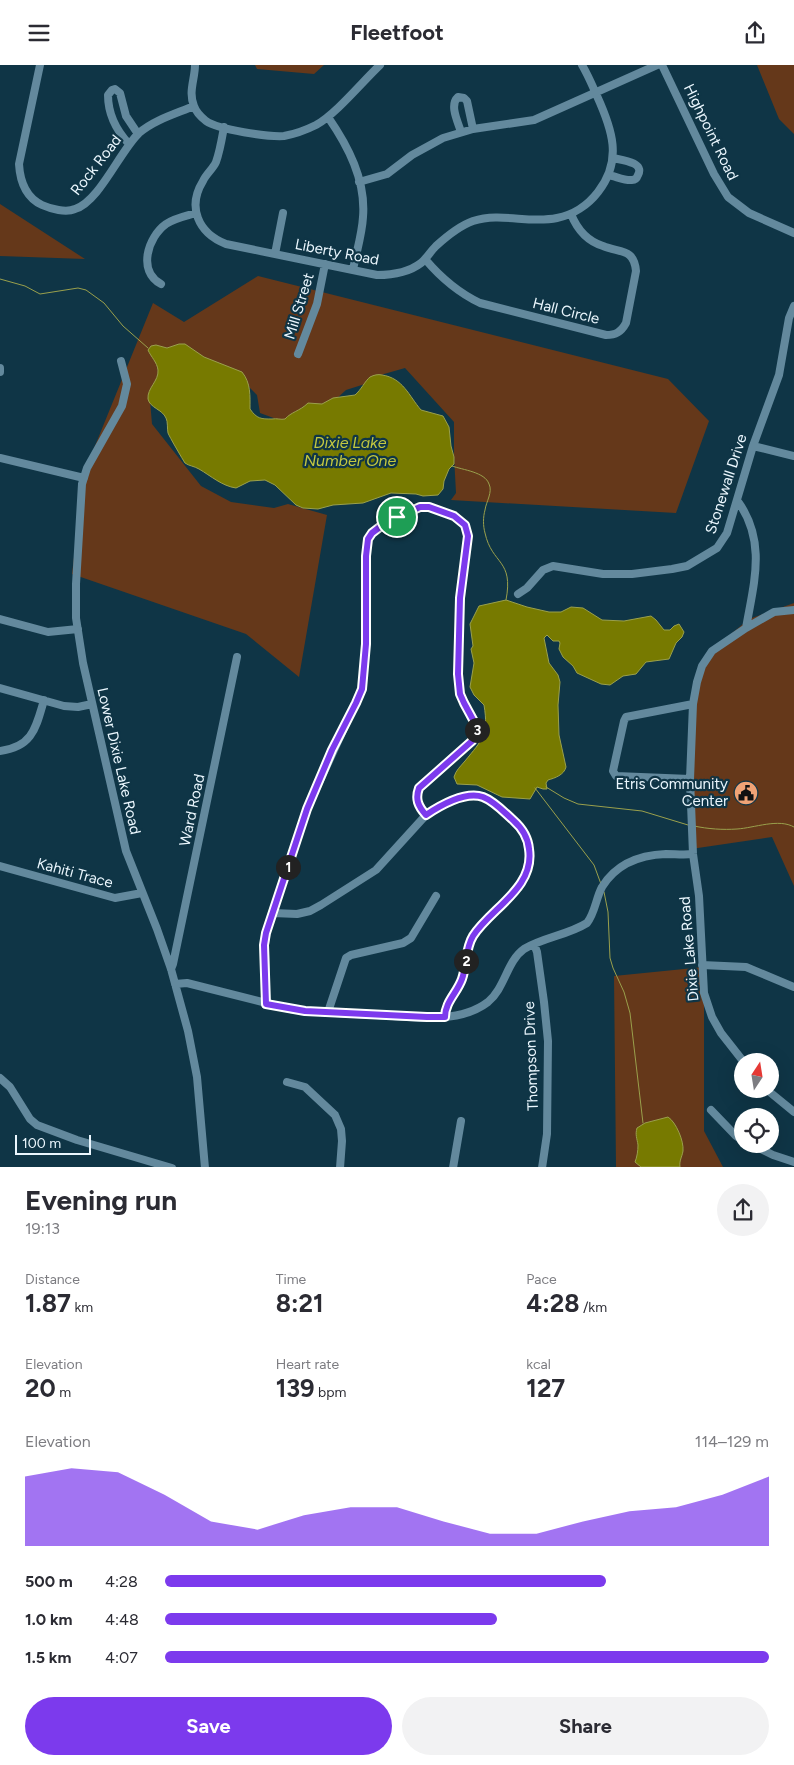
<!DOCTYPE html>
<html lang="en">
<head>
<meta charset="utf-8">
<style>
	body { margin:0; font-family:Figtree,sans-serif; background:#f2f2f3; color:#2b2b33; height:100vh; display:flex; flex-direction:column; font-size:19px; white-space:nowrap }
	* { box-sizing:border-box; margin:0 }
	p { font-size:16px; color:#7c7c81 }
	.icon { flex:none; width:28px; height:28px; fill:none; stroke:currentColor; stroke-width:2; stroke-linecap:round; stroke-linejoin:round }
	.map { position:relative; height:1102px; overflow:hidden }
	.side { display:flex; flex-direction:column; background:#fff; flex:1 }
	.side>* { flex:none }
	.needle { width:32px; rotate:12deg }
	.buttons { position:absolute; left:734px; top:988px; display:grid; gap:10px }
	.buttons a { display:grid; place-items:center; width:45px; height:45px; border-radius:50%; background:#fff; box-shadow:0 5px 20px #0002; font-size:25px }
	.scale { position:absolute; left:15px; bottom:12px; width:76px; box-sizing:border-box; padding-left:5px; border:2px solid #ebf7fe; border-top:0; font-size:14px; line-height:18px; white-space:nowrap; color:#ebf7fe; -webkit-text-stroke:4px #0f3546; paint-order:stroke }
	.pin { position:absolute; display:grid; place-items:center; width:42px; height:42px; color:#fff; margin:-21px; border:2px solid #fff; border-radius:50%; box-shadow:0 1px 5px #0007 }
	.km { position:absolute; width:25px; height:25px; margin:-12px; border-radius:50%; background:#222; color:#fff; font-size:14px; line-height:25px; text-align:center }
	.round { display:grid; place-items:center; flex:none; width:52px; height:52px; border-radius:26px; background:#f2f2f3 }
	.overview { display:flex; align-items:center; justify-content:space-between; height:85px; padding:0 25px }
	h1 { font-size:28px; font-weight:700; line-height:38px }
	.metrics { display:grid; grid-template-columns:repeat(3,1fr); gap:8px; height:85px; padding:5px 25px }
	.metrics div { display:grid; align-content:center }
	.metrics b { font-size:25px; font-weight:700 }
	.metrics small { font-size:14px; font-weight:400 }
	.metrics p { font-size:14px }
	.chart { height:140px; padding:10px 25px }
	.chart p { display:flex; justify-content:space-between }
	.chart svg { width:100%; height:90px; margin-top:5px; fill:#7c3aed; opacity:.7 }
	.action { display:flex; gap:10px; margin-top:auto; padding:10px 25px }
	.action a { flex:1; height:58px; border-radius:30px; background:#7c3aed; color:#fff; font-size:20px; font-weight:700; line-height:58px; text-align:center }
	.action a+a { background:#f2f2f3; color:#2b2b33 }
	ul { padding:0 25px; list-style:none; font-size:16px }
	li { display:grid; grid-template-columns:80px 60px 1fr; align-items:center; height:38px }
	li i { height:12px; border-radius:6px; background:#7c3aed }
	header { display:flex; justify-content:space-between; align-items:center; height:65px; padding:0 25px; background:#fff; font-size:22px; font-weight:700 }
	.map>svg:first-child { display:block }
	.green { fill:#65381a }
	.water { fill:#777a00; stroke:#9aa04c }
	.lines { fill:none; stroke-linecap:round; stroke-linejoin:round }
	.stream { stroke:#9aa04c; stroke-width:1 }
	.minor { stroke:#63899d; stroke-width:8 }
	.route-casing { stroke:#fff; stroke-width:10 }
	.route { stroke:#7c3aed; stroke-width:6 }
	.labels { text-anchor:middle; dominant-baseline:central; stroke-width:4.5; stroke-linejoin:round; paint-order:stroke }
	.street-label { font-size:15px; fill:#ebf7fe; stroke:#0f3546 }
	.poi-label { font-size:15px; fill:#ebf7fe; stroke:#0f3546; text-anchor:end }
	.water-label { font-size:16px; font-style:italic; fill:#c3c840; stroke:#0f3546 }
</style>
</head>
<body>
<header><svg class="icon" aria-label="menu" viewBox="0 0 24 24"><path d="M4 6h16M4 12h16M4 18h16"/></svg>Fleetfoot<svg class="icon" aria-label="share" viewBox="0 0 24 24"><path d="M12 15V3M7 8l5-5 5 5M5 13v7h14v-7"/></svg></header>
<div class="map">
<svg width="794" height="1103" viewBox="0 0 794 1103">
	<rect width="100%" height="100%" fill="#0f3546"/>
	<path class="green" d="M255 0H324L314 9 257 4Z
		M757 0H794V69L779 54Z
		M0 139 85 194 0 191Z
		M258 211 668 314 709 356 676 448 451 435 456 428 454 391V357L405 303 384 309 365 319 346 325 334 336 296 355H279L260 348 257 330 240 313 150 335 152 359 201 421 231 437 274 443 288 439 327 450 299 612 246 569 72 509 84 408 153 238 184 257Z
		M794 538V821L772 772 691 784 692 716 688 671 692 634 713 584 749 554Z
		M704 902V1066L723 1102H616L614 911Z"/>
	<path class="water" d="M179 279H185L204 292 242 307C251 318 250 331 250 344 257 354 261 354 272 354 277 353 281 355 285 354 291 347 300 346 308 338L322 339 333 333 355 330C361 325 365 316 370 312 374 310 378 309 382 310 403 313 409 331 421 345L443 351 449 362 451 381 454 392V399L449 404 444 416 443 424 438 430 423 431 416 429 391 428 363 438 333 440 318 444 303 443 296 440 275 420 265 415 250 416 236 423C222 421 211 411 199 404 194 401 189 401 185 398 183 395 169 371 168 368 167 363 168 357 166 353 162 344 150 343 148 334 147 323 159 316 158 305 157 297 151 292 148 285L151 281 156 280 167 283Z
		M506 535 527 542 549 547H561L571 542 583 543 602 555 624 556 651 551 656 555 664 565H670L674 561 679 559 684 567 682 572 676 578 669 594 646 597 636 609 623 611 610 620 601 619 577 608 573 601 563 592 559 584 560 578 559 576H553L547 570 544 573 549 598 558 610 560 617 558 640 559 670 566 702C564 710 555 713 548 715L546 718 547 724H543L537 722 530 734 502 732 477 720 457 719 454 712C456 705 460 702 465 696 482 675 489 670 484 640L474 630 470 622 474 598 471 584 473 581 470 559 479 541Z
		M668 1052C676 1057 684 1076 683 1086 682 1092 679 1096 680 1102H641L635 1097C637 1092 638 1086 638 1080 637 1073 635 1070 637 1063L645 1058Z"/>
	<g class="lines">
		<path class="stream" d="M0 214 25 221 40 229 78 223 86 225 104 238 123 261 148 283
			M452 401C463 405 485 407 489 419 493 427 486 437 485 445 483 452 483 461 485 468 492 500 514 494 506 535
			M546 722 564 733 578 739 642 746 688 760
			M535 723 594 800 601 819
			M694 761C708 764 723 765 737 764 754 763 779 753 794 762
			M604 827 608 847 610 893 613 903 624 927 630 948 643 1058"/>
		<path class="minor" d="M40 0 19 99C20 116 25 132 42 140 51 144 66 148 75 144 99 137 120 86 139 68 154 55 175 49 194 41
			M195 0C195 14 188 27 194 41 196 47 201 52 206 56 219 65 268 72 284 71 295 69 306 65 316 60 336 49 362 17 380 0
			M662 0 714 109 728 132 749 148 794 168
			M328 52C348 81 366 115 363 152 362 170 356 188 353 205
			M224 62C222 73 220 86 216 97 213 104 206 109 203 116 187 142 198 168 226 179L377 210C393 210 408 208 421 198 426 194 430 187 436 181 447 171 459 161 473 156 501 147 529 159 557 153 573 150 588 140 598 127 623 95 612 64 597 31 592 20 588 10 582 0
			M461 67C458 57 449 40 458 32L464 33 467 36 473 64
			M129 79C116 65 108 50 108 30L112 25 115 24 120 28 126 51 138 69
			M608 110C615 111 625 116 632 115 635 115 637 113 638 110 645 97 621 95 613 93
			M359 117 387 109 412 90 443 73 473 64 534 55 657 0
			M275 189 283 148
			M425 194C441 213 457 227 480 238L606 270C616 270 621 267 626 258L636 206C634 183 620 188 603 181 587 176 577 164 571 149
			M161 219C137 206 148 172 166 159 175 153 186 151 196 148
			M298 289 317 239 325 199
			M121 296 127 319 122 341 87 403 82 419 76 519V553L83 598 126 786 157 864 171 904 188 966 197 1012 205 1103
			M0 303V307
			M753 381 794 391
			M0 393 84 413
			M737 435C767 476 754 517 746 563L712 586 702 601 697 617 693 639 690 714 693 789 699 831 704 928 712 952 721 968 743 996
			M518 529 527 523 543 505 553 501 603 509H632L672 504 687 501 717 483 727 468 753 381 779 310 789 253 794 241
			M0 554 48 567 78 564
			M746 563 774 547 794 545
			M0 623 64 641 78 642 92 639
			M0 686C33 682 36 662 44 635
			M690 714 616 711 613 706 624 656 626 652 693 639
			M0 801 115 833 142 828
			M273 848 297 849 310 846 321 840 376 805 426 750C441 740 465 726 483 732 494 736 504 747 513 755 522 763 528 772 529 784 535 823 491 843 473 871 465 884 467 900 462 914 457 928 445 937 445 952
			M534 879 537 887 544 937 548 976 547 1069 542 1103
			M702 900 746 902 794 922
			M171 904 173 899 237 592
			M175 919 187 918 290 944 305 946C329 948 353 949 377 950 411 952 458 960 488 937 505 923 507 896 524 884 544 872 568 870 587 858 595 848 596 833 602 822 616 799 640 790 666 789 675 789 684 790 693 789
			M266 939 265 880 266 868 307 744 362 624 366 579V491L368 474 372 468 385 458 420 442H429L454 451 465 460 468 471 460 533 458 609 460 629 464 638 477 662 475 672 472 676 419 723C415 734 418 741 426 750
			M328 947 346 893 351 890 403 878 411 873 436 831
			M0 1013 10 1022 30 1054 37 1060 77 1075 172 1103
			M287 1017 305 1022 335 1050 341 1064 342 1076 340 1103
			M766 1024 794 1047
			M711 1045 736 1071 742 1075
			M751 1079 773 1090 794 1097
			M453 1103 461 1056"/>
	</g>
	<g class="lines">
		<g class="route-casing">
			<path id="route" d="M420 442H429L454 451 465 460 468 471 460 533 458 609 460 629 464 638 477 662 475 672 472 676 419 723C415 734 418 741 426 750 441 740 465 726 483 732 494 736 504 747 513 755 522 763 528 772 529 784 535 823 491 843 473 871 465 884 467 900 462 914 457 928 445 937 445 952H427L305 946 266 939 264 880 266 868 307 744 332 685 356 638 362 624 366 579V491L368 474 372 468 385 458Z"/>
		</g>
		<use href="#route" class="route"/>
	</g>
	<defs>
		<g id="civic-disc" transform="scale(1.25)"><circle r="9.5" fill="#efa376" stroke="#0f3546"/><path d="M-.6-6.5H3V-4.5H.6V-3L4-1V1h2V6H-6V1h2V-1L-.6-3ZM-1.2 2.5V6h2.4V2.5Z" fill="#111"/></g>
	</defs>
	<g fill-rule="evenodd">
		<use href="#civic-disc" x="746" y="728"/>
	</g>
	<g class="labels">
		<g class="street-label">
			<text transform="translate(711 67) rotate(64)">Highpoint Road</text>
			<text transform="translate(96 100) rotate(-52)">Rock Road</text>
			<text transform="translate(337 187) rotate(11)">Liberty Road</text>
			<text transform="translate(299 241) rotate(-73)">Mill Street</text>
			<text transform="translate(566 246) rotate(14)">Hall Circle</text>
			<text transform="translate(726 419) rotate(-72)">Stonewall Drive</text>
			<text transform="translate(119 696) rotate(77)">Lower Dixie Lake Road</text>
			<text transform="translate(192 745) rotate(-78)">Ward Road</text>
			<text transform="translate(75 808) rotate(15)">Kahiti Trace</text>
			<text transform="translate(689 884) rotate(-95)">Dixie Lake Road</text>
			<text transform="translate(531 991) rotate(-92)">Thompson Drive</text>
		</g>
		<g class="poi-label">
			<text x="728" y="719">Etris Community<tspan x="728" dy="17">Center</tspan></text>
		</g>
		<g class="water-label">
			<text x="350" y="377">Dixie Lake<tspan x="350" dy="18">Number One</tspan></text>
		</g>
	</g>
</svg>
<div class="buttons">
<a><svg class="needle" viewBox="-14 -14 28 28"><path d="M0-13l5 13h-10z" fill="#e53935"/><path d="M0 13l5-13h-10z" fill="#7c7c81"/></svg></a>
<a><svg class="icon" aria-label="locate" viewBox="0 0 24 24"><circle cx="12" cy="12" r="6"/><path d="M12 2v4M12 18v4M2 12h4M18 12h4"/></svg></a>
</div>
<div class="scale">100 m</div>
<div class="pin" style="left:397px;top:452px;background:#1e9e55"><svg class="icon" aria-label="arrive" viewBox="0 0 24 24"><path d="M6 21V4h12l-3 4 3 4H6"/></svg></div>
<b class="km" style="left:288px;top:802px">1</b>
<b class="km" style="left:466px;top:896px">2</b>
<b class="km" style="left:477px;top:665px">3</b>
</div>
<section class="side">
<div class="overview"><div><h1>Evening run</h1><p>19:13</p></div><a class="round"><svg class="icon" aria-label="share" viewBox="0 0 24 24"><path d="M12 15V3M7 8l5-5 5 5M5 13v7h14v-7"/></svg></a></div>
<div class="metrics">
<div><p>Distance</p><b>1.87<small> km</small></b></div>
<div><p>Time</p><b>8:21</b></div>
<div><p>Pace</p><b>4:28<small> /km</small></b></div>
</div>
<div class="metrics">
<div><p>Elevation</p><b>20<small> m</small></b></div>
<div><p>Heart rate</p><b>139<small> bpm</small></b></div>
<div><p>kcal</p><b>127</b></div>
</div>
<div class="chart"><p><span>Elevation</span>114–129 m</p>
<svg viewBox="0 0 160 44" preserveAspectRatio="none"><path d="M0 44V10L10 6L20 8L30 19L40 32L50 36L60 29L70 25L80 25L90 32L100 38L110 38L120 32L130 27L140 25L150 19L160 10V44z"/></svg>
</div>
<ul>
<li><b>500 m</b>4:28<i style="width:73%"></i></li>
<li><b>1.0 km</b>4:48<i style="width:55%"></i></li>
<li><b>1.5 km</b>4:07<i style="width:100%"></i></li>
</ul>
<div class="action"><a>Save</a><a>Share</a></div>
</section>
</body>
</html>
